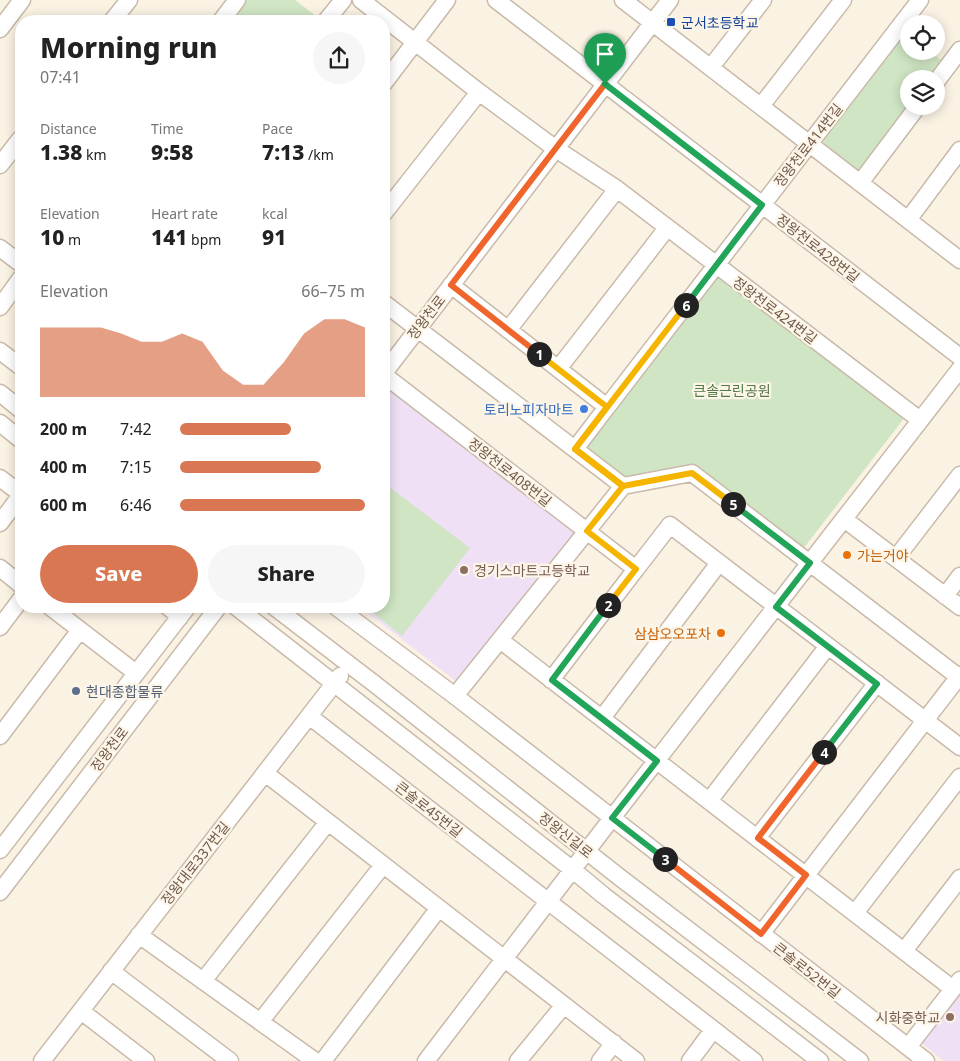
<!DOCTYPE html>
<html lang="en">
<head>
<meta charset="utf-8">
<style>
	body { margin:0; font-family:"Noto Sans","Noto Sans KR",sans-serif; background:#f6f6f6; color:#222; height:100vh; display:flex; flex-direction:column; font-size:19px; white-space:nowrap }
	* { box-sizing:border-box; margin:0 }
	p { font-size:16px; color:#767676 }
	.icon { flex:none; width:28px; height:28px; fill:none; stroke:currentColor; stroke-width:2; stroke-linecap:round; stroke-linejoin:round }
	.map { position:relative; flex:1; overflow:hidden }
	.drawer { position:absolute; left:15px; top:15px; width:375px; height:598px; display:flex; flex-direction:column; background:#fff; border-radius:20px; box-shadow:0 2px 12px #0003 }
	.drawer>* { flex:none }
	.buttons { position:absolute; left:900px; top:15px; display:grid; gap:10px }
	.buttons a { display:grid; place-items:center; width:45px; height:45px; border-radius:50%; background:#fff; box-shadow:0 2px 12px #0003; font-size:25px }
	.pin { position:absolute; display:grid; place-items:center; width:42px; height:42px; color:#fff; margin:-51px -21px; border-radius:50% 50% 50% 0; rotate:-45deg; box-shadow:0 0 5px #0007 }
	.pin .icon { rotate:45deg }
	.km { position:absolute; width:25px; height:25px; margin:-12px; border-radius:50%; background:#222; color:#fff; font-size:14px; line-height:25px; text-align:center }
	.round { display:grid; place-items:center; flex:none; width:52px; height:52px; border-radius:26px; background:#f6f6f6 }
	.head { display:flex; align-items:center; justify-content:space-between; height:85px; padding:0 25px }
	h1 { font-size:28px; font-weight:800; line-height:38px }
	.metrics { display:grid; grid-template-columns:repeat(3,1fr); gap:8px; height:85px; padding:5px 25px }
	.metrics div { display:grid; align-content:center }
	.metrics b { font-size:21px; font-weight:800 }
	.metrics small { font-size:14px; font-weight:400 }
	.metrics p { font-size:14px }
	.chart { height:140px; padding:10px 25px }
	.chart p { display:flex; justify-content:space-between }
	.chart svg { width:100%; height:90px; margin-top:5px; fill:#d97752; opacity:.7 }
	.primary-button { display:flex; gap:10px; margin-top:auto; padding:10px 25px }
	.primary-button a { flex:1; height:58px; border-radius:30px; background:#d97752; color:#fff; font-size:20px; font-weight:800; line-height:58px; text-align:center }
	.primary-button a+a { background:#f6f6f6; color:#222 }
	ul { padding:0 25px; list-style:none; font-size:16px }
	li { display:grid; grid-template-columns:80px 60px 1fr; align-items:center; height:38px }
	li i { height:12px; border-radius:6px; background:#d97752 }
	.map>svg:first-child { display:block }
	.education { fill:#efe0f6 }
	.park { fill:#cfe5c3 }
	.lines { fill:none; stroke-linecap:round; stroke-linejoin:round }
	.minor-casing { stroke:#c9baaa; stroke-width:19 }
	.minor { stroke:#fff; stroke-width:16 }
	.split-1-casing { stroke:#fff; stroke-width:10 }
	.split-2-casing { stroke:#fff; stroke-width:10 }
	.split-3-casing { stroke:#fff; stroke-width:10 }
	.split-4-casing { stroke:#fff; stroke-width:10 }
	.split-5-casing { stroke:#fff; stroke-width:10 }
	.split-6-casing { stroke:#fff; stroke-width:10 }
	.split-7-casing { stroke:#fff; stroke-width:10 }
	.split-1 { stroke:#f0652b; stroke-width:6 }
	.split-2 { stroke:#f5b400; stroke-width:6 }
	.split-3 { stroke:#22a559; stroke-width:6 }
	.split-4 { stroke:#f0652b; stroke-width:6 }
	.split-5 { stroke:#22a559; stroke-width:6 }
	.split-6 { stroke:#f5b400; stroke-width:6 }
	.split-7 { stroke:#22a559; stroke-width:6 }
	.transit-dot { fill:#1a4fb4; stroke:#fdf6e8; stroke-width:2 }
	.shop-dot { fill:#3f7fe0; stroke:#fdf6e8; stroke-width:2 }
	.food-dot { fill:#e8710a; stroke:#fdf6e8; stroke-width:2 }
	.education-dot { fill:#8d6e63; stroke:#fdf6e8; stroke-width:2 }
	.service-dot { fill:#5c6f8a; stroke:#fdf6e8; stroke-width:2 }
	.labels { text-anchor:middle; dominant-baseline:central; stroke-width:4.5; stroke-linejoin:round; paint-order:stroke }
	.transit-label { font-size:14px; fill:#164399; stroke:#fdf6e8; text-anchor:start }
	.street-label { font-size:14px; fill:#6f5a4b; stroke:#fdf6e8 }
	.park-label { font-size:14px; fill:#547a47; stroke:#fdf6e8 }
	.shop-label { font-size:14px; fill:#366cbe; stroke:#fdf6e8; text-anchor:end }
	.food-label { font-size:14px; fill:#c56008; stroke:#fdf6e8; text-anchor:start }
	.education-label { font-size:14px; fill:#785e54; stroke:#fdf6e8; text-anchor:start }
	.service-label { font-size:14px; fill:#4e5e75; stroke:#fdf6e8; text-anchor:start }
</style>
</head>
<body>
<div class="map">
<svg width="960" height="1061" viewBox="0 0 960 1061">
	<rect width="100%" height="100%" fill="#faf2e3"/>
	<path class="education" d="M385 387 574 533 457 682 359 606H384Z
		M960 991V1061H944L920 1042Z"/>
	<path class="park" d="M247 0H295L321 20 320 21H230Z
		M904 31 909 35V51H930L945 63 933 79H909V106L860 173 819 141Z
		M716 270 905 417 803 549 696 466 620 479 581 449Z
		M384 483 470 548 402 636 364 606H384Z"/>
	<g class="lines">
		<g class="minor-casing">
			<path id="minor" d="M361 0 479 92 556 149 617 189 920 420
				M496 0 960 357
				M623 0 960 260
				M112 21 129 0
				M221 21 237 0
				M326 21 343 0
				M0 29 22 0
				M711 67 763 0
				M936 82 960 50
				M384 83 447 0
				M761 106 843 0
				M0 165 21 138
				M860 183 918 106
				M384 213 479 92
				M908 220 960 150
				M0 248 21 264
				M451 285 607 407 920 0
				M384 303 623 486
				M0 307 21 278
				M508 330 617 189
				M0 351 21 367
				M558 369 667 228
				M384 373 670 0
				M384 375 636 569 670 525 960 747
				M0 393 21 410
				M0 423 21 440
				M575 449 607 407
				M0 478 21 494
				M623 486 692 473 960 678
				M844 519 960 607
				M0 523 21 495
				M896 558 960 475
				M0 568 21 585
				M945 596 960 576
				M49 606 136 673
				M167 606 180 617
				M235 606 573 870 603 895 820 1061
				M273 606 376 685 618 876 860 1061
				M335 606 455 696 926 1061
				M0 627 21 599
				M500 640 953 989
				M551 680 636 569
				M455 696 623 486
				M309 716 754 1061
				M602 718 719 563
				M0 736 80 630
				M265 773 636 1061
				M709 801 828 646
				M757 838 877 683
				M0 850 188 606
				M0 892 219 606
				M855 913 960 777
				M761 934 960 675
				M139 935 315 1061
				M904 951 960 878
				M111 971 230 1061
				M203 981 328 822
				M81 1011 146 1061
				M260 1022 383 865
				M908 1047 960 980
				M42 1061 340 676
				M323 1061 439 908
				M426 1061 612 818 960 369
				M518 1061 564 1005
				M600 1061 614 1043
				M690 1061 713 1030"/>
		</g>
		<use href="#minor" class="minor"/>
	</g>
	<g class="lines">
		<g class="split-1-casing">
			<path id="split-1" d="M539 354 451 285 605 84"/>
		</g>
		<g class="split-2-casing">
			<path id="split-2" d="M539 354 607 407 575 449 623 486 587 531 636 569 608 605"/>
		</g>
		<g class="split-3-casing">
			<path id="split-3" d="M608 605 552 680 657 761 612 818 665 859"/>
		</g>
		<g class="split-4-casing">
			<path id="split-4" d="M665 859 761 934 806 875 758 838 824 752"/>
		</g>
		<g class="split-5-casing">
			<path id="split-5" d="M733 504 810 563 776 607 877 684 824 752"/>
		</g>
		<g class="split-6-casing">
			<path id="split-6" d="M686 305 575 449 623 486 692 473 733 504"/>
		</g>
		<g class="split-7-casing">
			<path id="split-7" d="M605 84 762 205 686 305"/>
		</g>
		<use href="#split-1" class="split-1"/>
		<use href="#split-2" class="split-2"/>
		<use href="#split-3" class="split-3"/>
		<use href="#split-4" class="split-4"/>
		<use href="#split-5" class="split-5"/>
		<use href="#split-6" class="split-6"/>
		<use href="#split-7" class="split-7"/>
	</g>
	<rect class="transit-dot" x="666" y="17" width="10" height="10" rx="2.5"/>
	<circle class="shop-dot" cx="584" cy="409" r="5"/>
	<g class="food-dot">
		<circle cx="847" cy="555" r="5"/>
		<circle cx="721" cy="633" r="5"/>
	</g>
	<g class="education-dot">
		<circle cx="464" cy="570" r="5"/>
		<circle cx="950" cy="1017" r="5"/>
	</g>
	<circle class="service-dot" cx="76" cy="691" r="5"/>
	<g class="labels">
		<g class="transit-label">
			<text x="681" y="22">군서초등학교</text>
		</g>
		<g class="street-label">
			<text transform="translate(808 145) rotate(-52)">정왕천로414번길</text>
			<text transform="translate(818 248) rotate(38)">정왕천로428번길</text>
			<text transform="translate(775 310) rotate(37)">정왕천로424번길</text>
			<text transform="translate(426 317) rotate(-52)">정왕천로</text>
			<text transform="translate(510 472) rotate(38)">정왕천로408번길</text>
			<text transform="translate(109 749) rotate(-53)">정왕천로</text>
			<text transform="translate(429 809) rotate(38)">큰솔로45번길</text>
			<text transform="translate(566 835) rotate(38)">정왕신길로</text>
			<text transform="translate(195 863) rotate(-52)">정왕대로337번길</text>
			<text transform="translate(807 970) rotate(38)">큰솔로52번길</text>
		</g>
		<g class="park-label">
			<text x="732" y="390">큰솔근린공원</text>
		</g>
		<g class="shop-label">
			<text x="574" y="409">토리노피자마트</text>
		</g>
		<g class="food-label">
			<text x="857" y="555">가는거야</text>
			<text x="711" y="633" text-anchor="end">삼삼오오포차</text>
		</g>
		<g class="education-label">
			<text x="474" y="570">경기스마트고등학교</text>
			<text x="940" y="1017" text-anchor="end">시화중학교</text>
		</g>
		<g class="service-label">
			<text x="86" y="691">현대종합물류</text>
		</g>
	</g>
</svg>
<div class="buttons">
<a><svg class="icon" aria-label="locate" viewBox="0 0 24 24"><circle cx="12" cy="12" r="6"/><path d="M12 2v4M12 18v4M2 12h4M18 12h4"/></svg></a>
<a><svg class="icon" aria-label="layers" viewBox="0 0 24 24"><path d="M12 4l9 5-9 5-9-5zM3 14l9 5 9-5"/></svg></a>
</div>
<div class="pin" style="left:605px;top:84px;background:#1e9e55"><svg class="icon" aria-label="arrive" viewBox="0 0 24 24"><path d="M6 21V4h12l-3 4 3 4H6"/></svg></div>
<b class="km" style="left:539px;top:354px">1</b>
<b class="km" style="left:608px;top:605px">2</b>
<b class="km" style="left:665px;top:859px">3</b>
<b class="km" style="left:824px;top:752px">4</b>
<b class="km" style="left:733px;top:504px">5</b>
<b class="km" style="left:686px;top:305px">6</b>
<section class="drawer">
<div class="head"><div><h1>Morning run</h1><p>07:41</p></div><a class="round"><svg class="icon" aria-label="share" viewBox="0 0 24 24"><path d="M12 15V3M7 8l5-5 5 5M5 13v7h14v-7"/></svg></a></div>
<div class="metrics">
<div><p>Distance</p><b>1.38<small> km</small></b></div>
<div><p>Time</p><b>9:58</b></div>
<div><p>Pace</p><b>7:13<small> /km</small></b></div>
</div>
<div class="metrics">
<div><p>Elevation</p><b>10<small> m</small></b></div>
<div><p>Heart rate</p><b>141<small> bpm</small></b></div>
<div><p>kcal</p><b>91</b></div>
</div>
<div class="chart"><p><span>Elevation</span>66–75 m</p>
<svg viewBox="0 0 160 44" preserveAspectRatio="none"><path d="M0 44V10L10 10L20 10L30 10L40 13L50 17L60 17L70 13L80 17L90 31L100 38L110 38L120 27L130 13L140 6L150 6L160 10V44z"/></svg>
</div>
<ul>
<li><b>200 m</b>7:42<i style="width:60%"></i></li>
<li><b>400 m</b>7:15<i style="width:76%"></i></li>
<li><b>600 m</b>6:46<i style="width:100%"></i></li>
</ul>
<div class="primary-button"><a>Save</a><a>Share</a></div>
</section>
</div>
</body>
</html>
